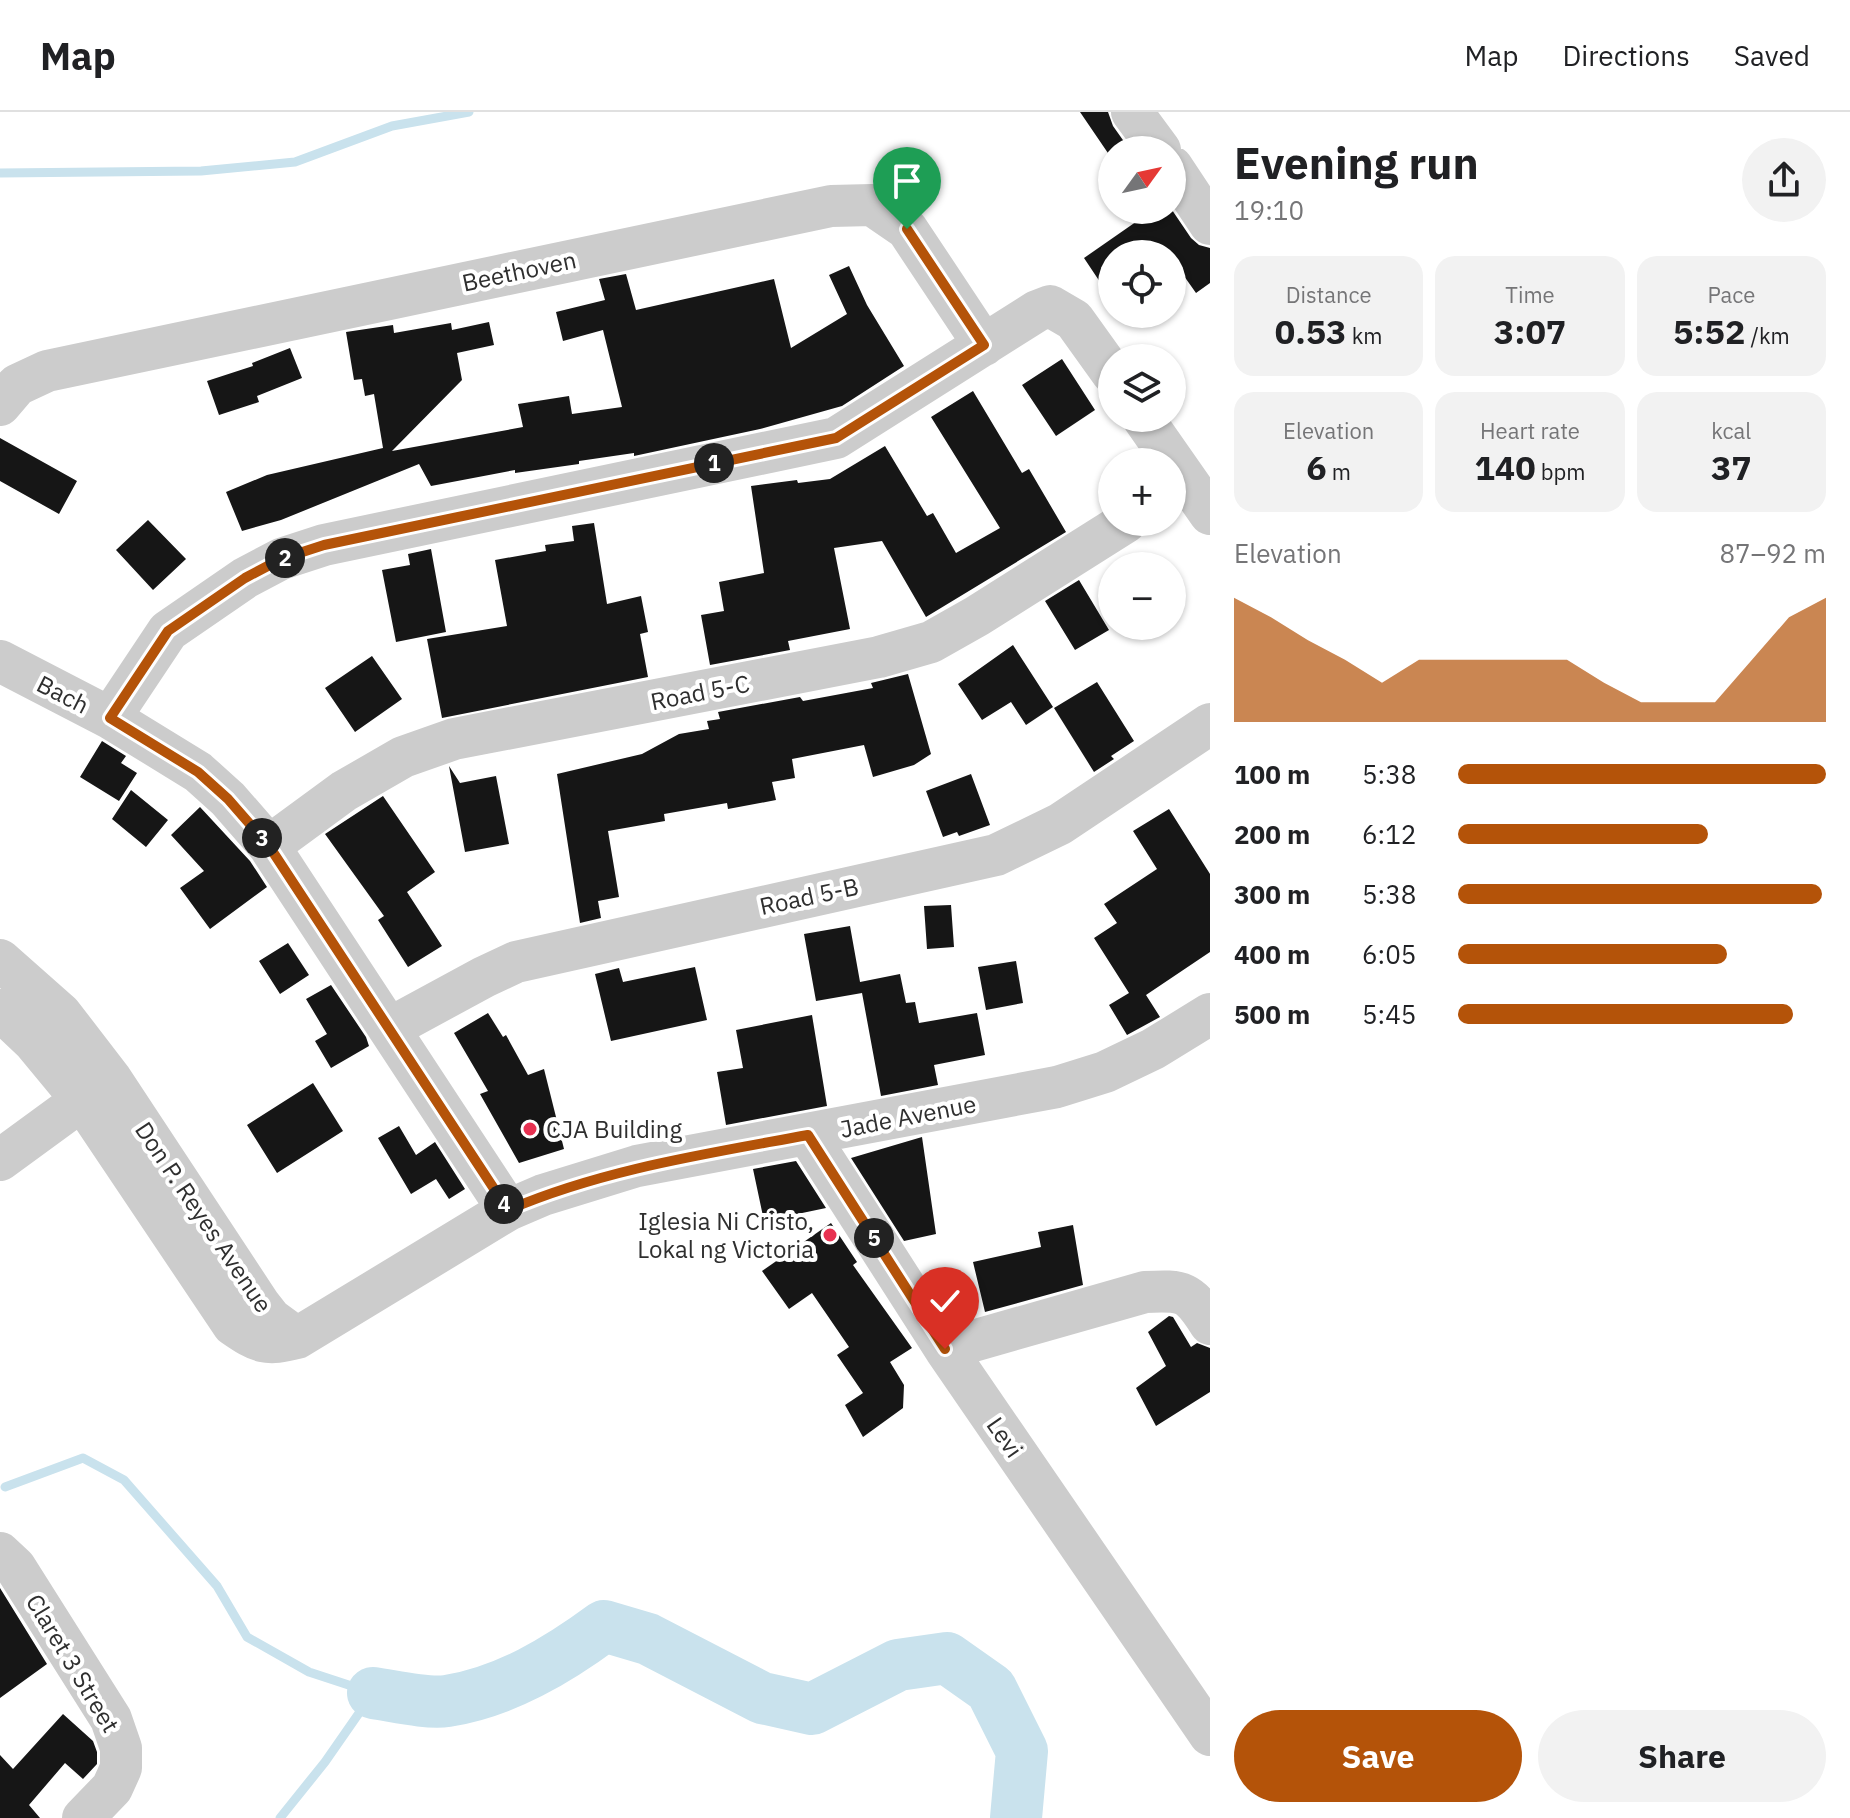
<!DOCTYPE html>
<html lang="en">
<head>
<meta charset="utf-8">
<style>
	body { margin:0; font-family:"IBM Plex Sans",sans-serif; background:#f2f2f2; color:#202124; height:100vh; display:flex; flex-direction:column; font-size:30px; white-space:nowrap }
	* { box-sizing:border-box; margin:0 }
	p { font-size:26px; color:#757577 }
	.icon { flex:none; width:44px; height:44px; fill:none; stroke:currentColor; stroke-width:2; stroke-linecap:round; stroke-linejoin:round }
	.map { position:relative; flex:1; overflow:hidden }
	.side { display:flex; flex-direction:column; background:#fff; width:640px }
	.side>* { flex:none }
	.needle { width:52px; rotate:57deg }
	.fabs { position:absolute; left:1098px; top:24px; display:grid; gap:16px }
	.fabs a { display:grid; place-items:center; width:88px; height:88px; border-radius:50%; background:#fff; box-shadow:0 2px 6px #0004; font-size:40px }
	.pin { position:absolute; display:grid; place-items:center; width:68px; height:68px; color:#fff; margin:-82px -34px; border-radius:50% 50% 50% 0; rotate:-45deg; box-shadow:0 0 8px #0007 }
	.pin .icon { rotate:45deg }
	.km { position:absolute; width:40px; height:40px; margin:-20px; border-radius:50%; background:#222; color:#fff; font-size:22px; line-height:40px; text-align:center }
	.round { display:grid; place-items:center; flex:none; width:84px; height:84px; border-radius:42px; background:#f2f2f2 }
	.headline { display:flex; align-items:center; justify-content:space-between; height:136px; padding:0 24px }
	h1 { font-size:44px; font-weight:800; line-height:60px }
	.figures { display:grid; grid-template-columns:repeat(3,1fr); gap:12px; height:136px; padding:8px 24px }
	.figures div { display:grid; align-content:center; border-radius:20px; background:#f2f2f2; text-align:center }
	.figures b { font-size:34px; font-weight:800 }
	.figures small { font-size:22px; font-weight:400 }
	.figures p { font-size:22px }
	.chart { height:224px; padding:16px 24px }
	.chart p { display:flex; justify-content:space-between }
	.chart svg { width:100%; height:144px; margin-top:8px; fill:#b45309; opacity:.7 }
	.cta { display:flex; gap:16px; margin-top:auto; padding:16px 24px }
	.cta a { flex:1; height:92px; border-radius:48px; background:#b45309; color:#fff; font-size:32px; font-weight:800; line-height:92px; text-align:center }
	.cta a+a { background:#f2f2f2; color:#202124 }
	ul { padding:0 24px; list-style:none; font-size:26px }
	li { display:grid; grid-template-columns:128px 96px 1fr; align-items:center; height:60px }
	li i { height:20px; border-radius:10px; background:#b45309 }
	header { display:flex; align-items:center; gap:48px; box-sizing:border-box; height:112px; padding:0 40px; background:#fff; border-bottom:2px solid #e0e0e0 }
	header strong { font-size:38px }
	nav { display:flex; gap:44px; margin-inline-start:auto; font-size:28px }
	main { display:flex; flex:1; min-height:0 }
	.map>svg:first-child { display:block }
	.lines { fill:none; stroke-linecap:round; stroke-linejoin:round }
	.stream { stroke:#c9e2ed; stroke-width:9 }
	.river { stroke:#c9e2ed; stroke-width:52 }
	.building { fill:#161616 }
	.minor { stroke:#ccc; stroke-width:42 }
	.route-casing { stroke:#fff; stroke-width:16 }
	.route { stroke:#b45309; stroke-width:10 }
	.poi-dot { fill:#e73151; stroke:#fff; stroke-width:3 }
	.labels { text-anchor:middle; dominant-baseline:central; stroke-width:8; stroke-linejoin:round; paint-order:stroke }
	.street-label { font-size:24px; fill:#2f2f2f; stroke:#fff }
	.poi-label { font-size:24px; fill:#2f2f2f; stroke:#fff; text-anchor:start }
</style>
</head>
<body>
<header>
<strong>Map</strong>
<nav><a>Map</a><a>Directions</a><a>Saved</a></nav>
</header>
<main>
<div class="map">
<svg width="1210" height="1706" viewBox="0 0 1210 1706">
	<rect width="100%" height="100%" fill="#fff"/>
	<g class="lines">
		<path class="stream" d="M0 61 201 59 295 50 392 14 469 0
			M5 1375 83 1346 124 1368 217 1474 247 1525 309 1560 373 1581 325 1650 280 1706"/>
		<path class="river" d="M373 1581C394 1584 427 1592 447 1589 505 1580 558 1548 604 1514L648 1527 762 1586 812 1597 898 1553 947 1546 991 1577 1022 1639 1016 1706"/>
	</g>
	<path class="building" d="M1080 0H1108L1113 14 1130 38H1112V47Z
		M1153 98H1172L1191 126 1199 133 1210 136V171L1196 181 1172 147V142H1112V188L1084 146Z
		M849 154 867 193 904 254 842 294 760 317 634 344V341L579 349V352L515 361V358L431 374 419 352 281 408 242 419 226 380 267 363 383 336 374 282 365 284 362 267 354 268 346 220 393 213 394 221 451 211 452 218 489 210 494 233 457 241 462 268 392 339 523 315 518 292 569 284 572 302 622 295 603 218 563 229 556 200 605 188 599 167 626 162 636 198 774 167 791 236 847 202 829 163Z
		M290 236 302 266 257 284 259 290 219 303 207 269 253 254 252 251Z
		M1062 247 1095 298 1056 324 1022 273Z
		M973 279 1022 361 1029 357 1066 420 926 505 882 429 834 436 850 517 788 529 790 538 710 553 701 503 724 499 719 470 764 461 751 374 797 368 798 371 830 367 885 334 927 404 933 401 956 441 1000 416 931 305Z
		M0 326 77 369 59 402 0 369Z
		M148 408 186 447 153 478 116 438Z
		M594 411 607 492 641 484 648 520 640 522 648 565 442 606 427 527 507 514 495 448 546 439 545 433 574 429 572 414Z
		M431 437 446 520 396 530 382 458 410 453 408 442Z
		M1079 468 1109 518 1075 538 1045 489Z
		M1013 533 1053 595 1026 613 1011 590 982 608 958 572Z
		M372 544 402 587 355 620 325 576Z
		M908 562 931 642 914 653 873 665 864 633 792 647 795 666 772 670 776 688 728 697 727 691 664 702 665 709 608 719 619 785 598 789 601 806 580 811 557 662 642 642 679 622 709 617 707 609 720 607 718 600 800 585 803 589 873 576 871 571Z
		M1097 570 1134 629 1111 644 1114 647 1094 660 1054 596Z
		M102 629 126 644 121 651 137 661 119 689 80 665Z
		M449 654 460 671 496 664 509 732 465 740Z
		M971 662 990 713 959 724 957 720 943 725 926 679Z
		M131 678 168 708 146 735 112 707Z
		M383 684 435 760 407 780 442 834 408 855 378 808 384 804 325 722Z
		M200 695 250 749 267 775 210 817 180 776 204 759 171 723Z
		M1169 697 1210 762V840L1146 883 1160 905 1127 923 1109 893 1129 881 1094 826 1117 811 1104 792 1157 757 1133 719Z
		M951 793 954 835 927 837 924 794Z
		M850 814 862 881 816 889 804 822Z
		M288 831 309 863 280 882 259 849Z
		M1016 849 1023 891 986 898 978 855Z
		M695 855 707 908 611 929 595 862 619 856 623 870Z
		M900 862 906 891 915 890 919 911 977 901 985 943 934 953 938 973 881 984 860 870Z
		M331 873 366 925 369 934 331 956 315 929 327 922 306 887Z
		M488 901 503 925 506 923 528 963 544 957 564 1037 519 1051 480 982 488 979 454 921Z
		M812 903 827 994 726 1013 717 960 743 956 736 918Z
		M313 971 343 1019 277 1061 247 1013Z
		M399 1014 416 1043 435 1030 465 1077 449 1087 436 1067 411 1082 378 1026Z
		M922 1025 936 1122 904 1129 851 1046Z
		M796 1049 826 1096 764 1109 753 1057Z
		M831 1111 857 1150 853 1153 912 1236 890 1250 904 1273 903 1296 863 1325 845 1293 863 1281 837 1243 849 1235 812 1181 789 1197 762 1159Z
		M1073 1113 1083 1173 985 1200 973 1150 1041 1135 1038 1120Z
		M1169 1204 1173 1205 1191 1235 1197 1231 1210 1236V1280L1156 1314 1136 1276 1166 1254 1148 1220Z
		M0 1476 47 1552 0 1586Z
		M63 1602 93 1629 97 1640V1652L83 1667 65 1651 29 1693 40 1706H0V1643L13 1657Z"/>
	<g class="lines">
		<path class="minor" d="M1132 0 1160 38
			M1172 55 1210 112
			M0 293 17 273 47 259 831 94 872 93 907 117 984 233
			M1143 306 1210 402
			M0 549 110 606 198 660 228 687 269 734 508 1098
			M110 606 168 519 245 466 281 447 324 433 836 326 1037 199 1050 194 1074 208 1112 261
			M269 734 344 679 403 645 454 627 879 545 931 530 977 504 1126 410
			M0 848 61 902 111 967 260 1193 271 1207 297 1226
			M0 898 34 930 82 988 233 1213C259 1231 266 1234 297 1226L508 1098 543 1083 637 1054 1057 975 1105 960 1153 937 1210 902
			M390 916 484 865 516 850 996 743 1060 712 1210 612
			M808 1023 945 1237 1210 1623
			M0 1048 104 972
			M945 1237 1145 1180C1184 1178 1189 1179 1210 1212
			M0 1441 15 1455 111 1607 121 1636V1656L112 1676 83 1706"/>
	</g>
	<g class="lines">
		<g class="route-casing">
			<path id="route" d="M907 117 984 233 836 326 324 433 281 447 245 466 168 519 110 606 198 660 228 687 269 734 508 1098C604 1057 706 1042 808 1023L945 1237"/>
		</g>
		<use href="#route" class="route"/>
	</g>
	<g class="poi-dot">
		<circle cx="530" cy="1017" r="8"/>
		<circle cx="830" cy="1123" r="8"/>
	</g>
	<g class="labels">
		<g class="street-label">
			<text transform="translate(519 159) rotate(-12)">Beethoven</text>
			<text transform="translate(700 580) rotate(-11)">Road 5-C</text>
			<text transform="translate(63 582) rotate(27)">Bach</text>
			<text transform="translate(809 784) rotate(-12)">Road 5-B</text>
			<text transform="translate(908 1004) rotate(-11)">Jade Avenue</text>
			<text transform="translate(204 1105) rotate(56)">Don P. Reyes Avenue</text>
			<text transform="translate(1005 1325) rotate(55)">Levi</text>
			<text transform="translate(73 1551) rotate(59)">Claret 3 Street</text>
		</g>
		<g class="poi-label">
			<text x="546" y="1017">CJA Building</text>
			<text x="814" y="1109" text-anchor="end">Iglesia Ni Cristo,<tspan x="814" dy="28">Lokal ng Victoria</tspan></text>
		</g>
	</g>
</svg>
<div class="fabs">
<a><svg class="needle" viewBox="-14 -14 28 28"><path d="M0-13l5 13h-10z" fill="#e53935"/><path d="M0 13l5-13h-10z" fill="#757577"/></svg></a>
<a><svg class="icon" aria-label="locate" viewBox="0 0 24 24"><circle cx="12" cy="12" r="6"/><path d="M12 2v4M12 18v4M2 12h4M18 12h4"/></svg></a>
<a><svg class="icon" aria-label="layers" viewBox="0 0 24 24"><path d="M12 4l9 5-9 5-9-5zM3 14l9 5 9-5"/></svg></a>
<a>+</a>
<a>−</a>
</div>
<div class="pin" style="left:907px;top:117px;background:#1e9e55"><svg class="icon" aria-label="arrive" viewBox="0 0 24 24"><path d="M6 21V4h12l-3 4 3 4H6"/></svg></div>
<div class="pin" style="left:945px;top:1237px;background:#d93025"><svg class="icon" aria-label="check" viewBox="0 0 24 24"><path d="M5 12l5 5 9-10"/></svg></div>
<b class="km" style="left:714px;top:351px">1</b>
<b class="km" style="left:285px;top:446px">2</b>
<b class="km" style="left:262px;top:726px">3</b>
<b class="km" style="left:504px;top:1092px">4</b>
<b class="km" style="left:874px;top:1126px">5</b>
</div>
<section class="side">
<div class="headline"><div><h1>Evening run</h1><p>19:10</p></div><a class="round"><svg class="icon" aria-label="share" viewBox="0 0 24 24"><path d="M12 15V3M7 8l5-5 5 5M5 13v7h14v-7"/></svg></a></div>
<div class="figures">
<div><p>Distance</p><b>0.53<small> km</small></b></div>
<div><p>Time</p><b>3:07</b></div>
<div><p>Pace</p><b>5:52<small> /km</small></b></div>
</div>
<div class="figures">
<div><p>Elevation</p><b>6<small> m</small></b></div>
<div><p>Heart rate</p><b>140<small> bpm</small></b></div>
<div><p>kcal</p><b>37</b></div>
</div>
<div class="chart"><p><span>Elevation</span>87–92 m</p>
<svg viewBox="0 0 160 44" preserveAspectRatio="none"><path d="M0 44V6L10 12L20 19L30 25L40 32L50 25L60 25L70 25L80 25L90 25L100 32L110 38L120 38L130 38L140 25L150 12L160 6V44z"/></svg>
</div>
<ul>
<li><b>100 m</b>5:38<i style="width:100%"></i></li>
<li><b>200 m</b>6:12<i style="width:68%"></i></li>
<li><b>300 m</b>5:38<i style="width:99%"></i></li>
<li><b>400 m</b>6:05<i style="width:73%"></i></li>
<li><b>500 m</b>5:45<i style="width:91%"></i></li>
</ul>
<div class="cta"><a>Save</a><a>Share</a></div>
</section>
</main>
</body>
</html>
